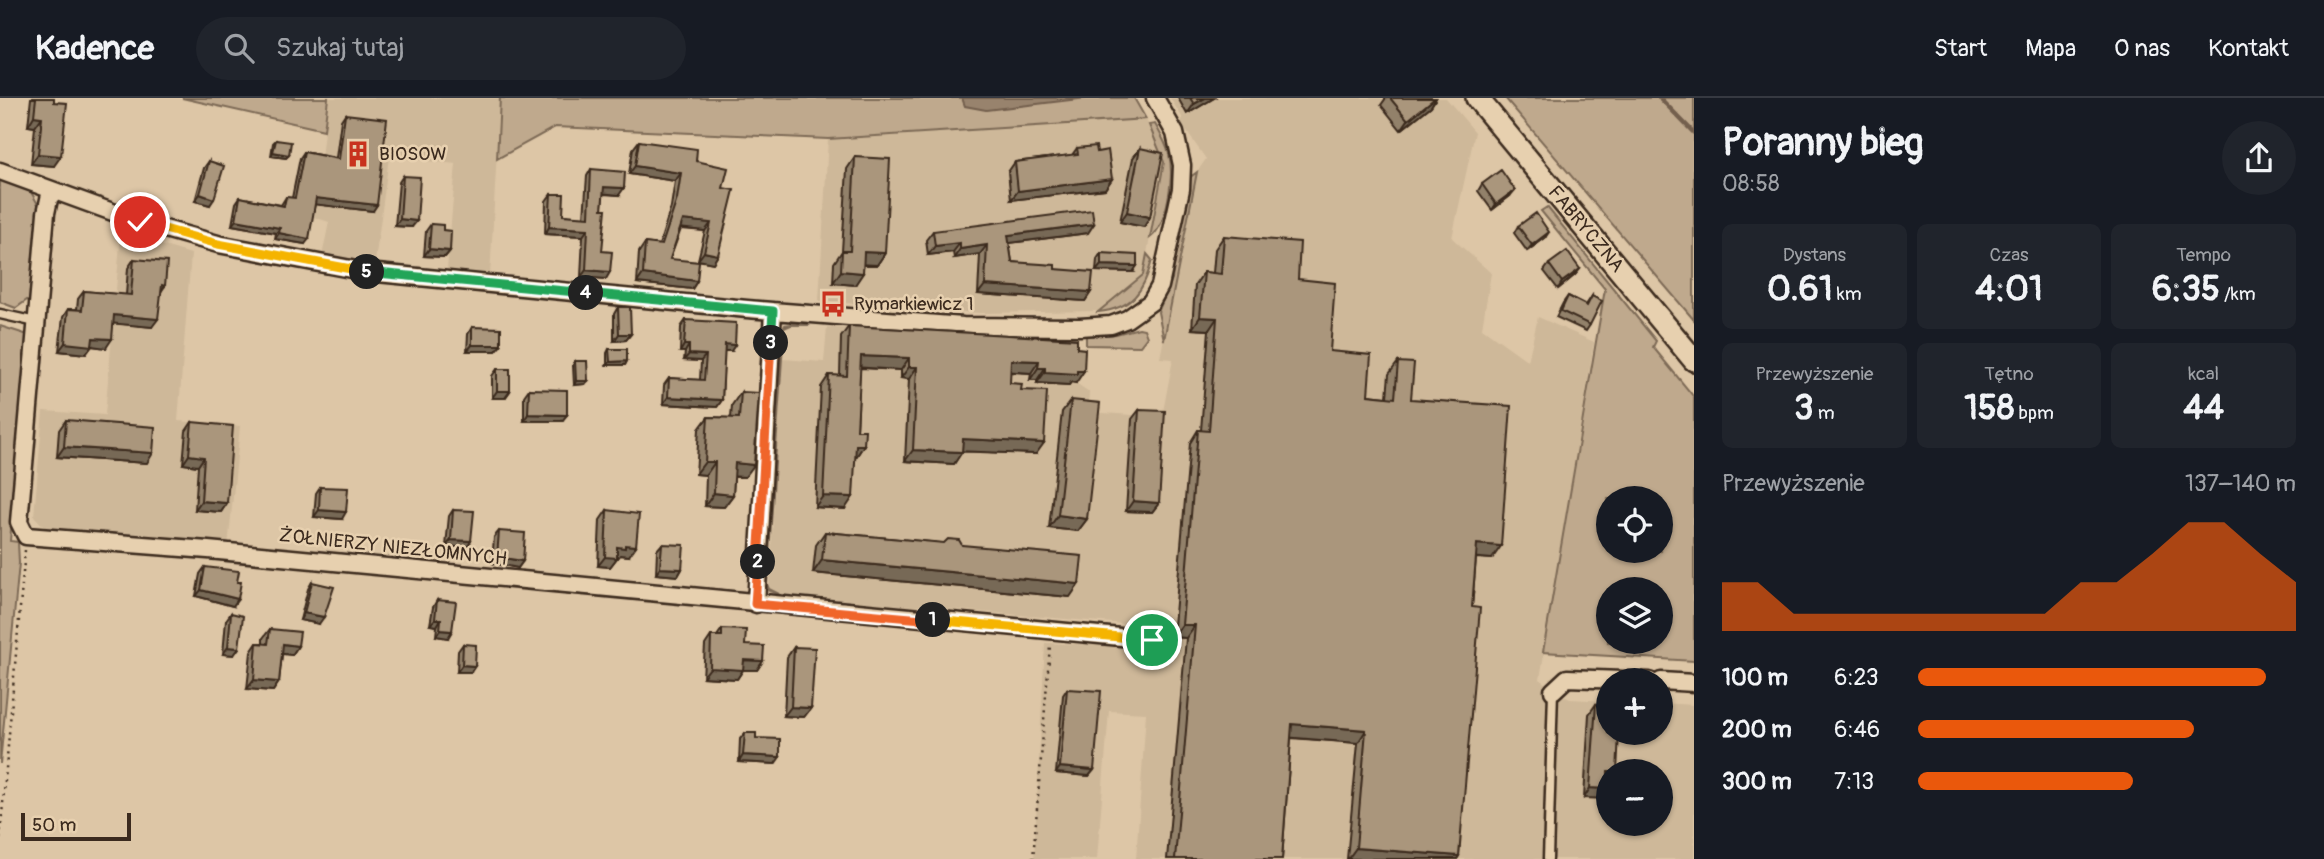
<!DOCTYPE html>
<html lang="pl">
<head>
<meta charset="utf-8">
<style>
	body { margin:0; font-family:Pangolin,sans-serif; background:#20242c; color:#f1f3f6; height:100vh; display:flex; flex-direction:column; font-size:26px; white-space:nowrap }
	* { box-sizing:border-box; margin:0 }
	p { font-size:23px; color:#9ea1a6 }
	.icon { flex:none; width:38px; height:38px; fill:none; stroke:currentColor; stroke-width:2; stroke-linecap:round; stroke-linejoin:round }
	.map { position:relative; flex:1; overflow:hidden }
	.side { display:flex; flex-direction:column; background:#171b24; width:630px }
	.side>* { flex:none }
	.controls { position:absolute; left:1596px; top:388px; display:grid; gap:14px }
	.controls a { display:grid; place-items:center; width:77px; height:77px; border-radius:50%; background:#171b24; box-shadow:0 2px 5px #0004; font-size:35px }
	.scale { position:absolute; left:21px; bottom:18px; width:110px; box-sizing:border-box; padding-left:7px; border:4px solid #3b2a1e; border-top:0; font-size:19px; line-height:24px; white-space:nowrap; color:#3b2a1e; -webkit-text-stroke:5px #e7d0af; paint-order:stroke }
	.pin { position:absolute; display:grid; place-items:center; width:60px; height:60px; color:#fff; margin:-30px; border:4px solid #fff; border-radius:50%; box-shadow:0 2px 7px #0007 }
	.km { position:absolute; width:35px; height:35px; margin:-18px; border-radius:50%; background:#222; color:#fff; font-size:19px; line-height:35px; text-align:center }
	.round { display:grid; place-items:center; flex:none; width:74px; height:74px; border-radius:37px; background:#20242c }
	.head { display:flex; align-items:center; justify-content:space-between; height:119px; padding:0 28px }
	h1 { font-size:38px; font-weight:700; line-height:52px }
	.figures { display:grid; grid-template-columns:repeat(3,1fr); gap:10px; height:119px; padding:7px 28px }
	.figures div { display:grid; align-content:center; border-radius:10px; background:#20242c; text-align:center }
	.figures b { font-size:35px; font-weight:700 }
	.figures small { font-size:19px; font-weight:400 }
	.figures p { font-size:19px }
	.chart { height:196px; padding:14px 28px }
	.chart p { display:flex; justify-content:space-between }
	.chart svg { width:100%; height:126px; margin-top:7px; fill:#ea580c; opacity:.7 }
	ul { padding:0 28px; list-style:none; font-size:23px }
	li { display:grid; grid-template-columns:112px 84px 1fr; align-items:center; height:52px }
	li i { height:18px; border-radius:9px; background:#ea580c }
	header { display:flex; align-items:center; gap:42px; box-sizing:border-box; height:98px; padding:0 35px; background:#171b24; border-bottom:2px solid #363941 }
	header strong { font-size:33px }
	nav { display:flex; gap:38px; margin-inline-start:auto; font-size:24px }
	.search { width:490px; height:63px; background:#20242c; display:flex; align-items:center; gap:18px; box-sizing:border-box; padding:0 24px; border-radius:38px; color:#9ea1a6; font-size:26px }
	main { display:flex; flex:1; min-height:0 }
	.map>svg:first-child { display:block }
	.built { fill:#ceb899; fill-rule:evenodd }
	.green { fill:#bfa98d; stroke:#7d6a56; stroke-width:2; fill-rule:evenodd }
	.water { fill:#98836d; stroke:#735f4d; stroke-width:2 }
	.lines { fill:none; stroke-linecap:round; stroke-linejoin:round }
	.stream { stroke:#735f4d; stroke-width:4.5 }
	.service-casing { stroke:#3b2a1e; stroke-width:13 }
	.minor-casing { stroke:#3b2a1e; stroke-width:21 }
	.tertiary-casing { stroke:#3b2a1e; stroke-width:26 }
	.path { stroke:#3b2a1e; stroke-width:2.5; stroke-dasharray:2 5; stroke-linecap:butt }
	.service { stroke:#e7d0af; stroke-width:8 }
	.minor { stroke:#e7d0af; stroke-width:16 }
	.tertiary { stroke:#e7d0af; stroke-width:21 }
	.wall { fill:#92816b; stroke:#3b2a1e; stroke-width:2 }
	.shaded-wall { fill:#776957; stroke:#3b2a1e; stroke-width:2 }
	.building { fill:#aa967c; stroke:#3b2a1e; stroke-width:2 }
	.split-1-casing { stroke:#fff; stroke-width:14 }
	.split-2-casing { stroke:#fff; stroke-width:14 }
	.split-3-casing { stroke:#fff; stroke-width:14 }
	.split-4-casing { stroke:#fff; stroke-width:14 }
	.split-5-casing { stroke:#fff; stroke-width:14 }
	.split-6-casing { stroke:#fff; stroke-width:14 }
	.split-1 { stroke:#f5b400; stroke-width:9 }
	.split-2 { stroke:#f0652b; stroke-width:9 }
	.split-3 { stroke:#f0652b; stroke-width:9 }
	.split-4 { stroke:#22a559; stroke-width:9 }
	.split-5 { stroke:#22a559; stroke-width:9 }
	.split-6 { stroke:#f5b400; stroke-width:9 }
	.labels { text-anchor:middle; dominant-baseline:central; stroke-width:5; stroke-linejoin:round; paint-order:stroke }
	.poi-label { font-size:19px; fill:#3b2a1e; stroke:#e7d0af; text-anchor:start }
	.street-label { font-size:19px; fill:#3b2a1e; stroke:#e7d0af }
</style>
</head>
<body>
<header>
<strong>Kadence</strong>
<div class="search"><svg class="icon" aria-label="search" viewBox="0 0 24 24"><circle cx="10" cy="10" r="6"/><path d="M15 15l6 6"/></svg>Szukaj tutaj</div>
<nav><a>Start</a><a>Mapa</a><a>O nas</a><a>Kontakt</a></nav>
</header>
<main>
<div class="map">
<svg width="1694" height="761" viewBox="0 0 1694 761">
	<rect width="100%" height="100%" fill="#ddc6a6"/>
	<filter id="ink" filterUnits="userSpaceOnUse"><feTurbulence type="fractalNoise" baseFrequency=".0143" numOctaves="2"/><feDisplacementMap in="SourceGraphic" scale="14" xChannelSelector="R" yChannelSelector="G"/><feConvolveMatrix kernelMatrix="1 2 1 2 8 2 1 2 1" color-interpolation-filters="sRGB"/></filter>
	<g filter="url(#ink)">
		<path class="built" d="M328 0H500L490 178 447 172 456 66 389 59 375 164 322 158 329 124 314 119Z
			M1170 0H1446L1475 34 1452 140 1491 175 1482 230 1528 263 1538 219 1594 244 1540 581 1553 593 1570 601 1608 603V635H1661V605L1694 607V761H1136L1146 615 1109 613 1097 761H1034L1045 545 1160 549 1161 529 849 503 779 496 769 491 782 261 824 264 827 229 993 238 1077 262 1076 285 1089 294 1088 314 1162 319 1173 261 1160 260 1197 74 1206 61 1182 27V19ZM1608 674H1661V726H1608Z
			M1146 21 1164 64 1143 177 1098 213 980 215 819 203 828 41Z
			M121 135 191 156 178 323 240 328 228 449 51 436 34 418 43 313 105 317Z"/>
		<path class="green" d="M182 0H328L324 32Z
			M500 0H1134L1146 21 828 41 555 29 497 61Z
			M1505 0H1694V222Z
			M1155 26C1160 35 1166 45 1169 56 1174 77 1168 127 1150 140L1164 64 1149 27Z
			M1197 74 1164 242 1158 214 1172 181 1189 80Z
			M0 80 31 94 39 108 32 204 27 202 16 210 0 204Z
			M1547 109 1656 243 1653 249 1694 299V563L1543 554 1605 191 1541 113ZM1608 401H1661V453H1608ZM1608 492H1661V544H1608Z
			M1147 156 1152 162C1144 193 1132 211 1098 214L1143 177Z
			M800 221 808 227H791L784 230 767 486 769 491 779 496 769 493 764 485 782 234 785 227 800 225Z
			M0 228 28 237 10 443 18 444 19 465 0 666Z
			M1139 230 1144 231 1147 239 1140 248 1086 247V238L1116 236Z"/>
		<path class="water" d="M962 0H1087L986 12 965 8Z"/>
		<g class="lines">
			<path class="stream" d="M1660 0 1694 35"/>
			<g class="service-casing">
				<path id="service" d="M0 216 36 224
					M1548 761 1553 593"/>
			</g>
			<g class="minor-casing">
				<path id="minor" d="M0 73 140 124 218 146 367 174 747 211 963 228 1080 229 1111 227 1127 221 1151 204 1160 188 1181 91 1182 67 1175 35 1155 0
					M51 92 46 115 19 424 26 438 208 452 1152 542
					M756 506 773 213
					M1661 583 1694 585
					M1553 593 1567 580 1650 583"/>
			</g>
			<g class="tertiary-casing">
				<path id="tertiary" d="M1477 0 1694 262"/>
			</g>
			<path class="path" d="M0 740 25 452
				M1033 761 1050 547"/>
			<use href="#service" class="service"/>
			<use href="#minor" class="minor"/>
			<use href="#tertiary" class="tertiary"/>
		</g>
		<path class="wall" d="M31 0H54V68L31 66 35 29 28 28Z
			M1178 0H1214L1187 16Z
			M1386 0H1436L1431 8 1401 32 1381 7Z
			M345 16 373 113 315 106 305 146 275 141 276 135 232 127 236 105 240 99 281 107 286 99 292 100 300 60 304 54 336 60 341 22Z
			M276 42 289 57 286 60 271 58 273 45Z
			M639 43 696 63 723 90 718 157 713 165 698 162 705 133 681 131 670 161 697 183 692 191 637 185 639 154 645 145 659 147 671 109 675 83 629 76 633 51Z
			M1077 50 1112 81 1105 91 1011 102 1008 74 1015 64 1072 57Z
			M1140 50 1150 119 1144 129 1120 124 1133 60Z
			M855 59 885 155 877 167H864L855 187 833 185 834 165 842 153 847 71Z
			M209 63 210 107 195 103 204 70Z
			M591 71 619 97 603 96 602 111V153L606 181 581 179 583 138 545 136 546 103 551 96 563 117 584 119 587 78Z
			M403 78 412 129 395 128 399 84Z
			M1482 86 1510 98 1492 112 1478 93Z
			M431 126 443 132 450 153 445 159 424 158 426 133Z
			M1518 128 1545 140 1527 153 1514 135Z
			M933 133 1088 135 1009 145 1012 164 1055 171 1091 194 1085 203 978 196 980 156 954 160 953 154 928 157 926 142Z
			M1224 138 1298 181 1330 253 1368 297 1387 299 1389 276 1398 264 1411 301 1492 461 1476 460 1472 509 1459 758 1457 761H1347L1358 645 1291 640 1282 761H1167L1186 540 1173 539 1190 345 1198 332H1201L1209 232 1192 231 1195 187 1204 174 1213 175 1215 151Z
			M1101 155 1133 174 1096 173 1097 161Z
			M134 161 165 188 161 194 152 229 113 225 106 250 92 248 86 256 59 253 63 219 68 211H77L78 201 84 193 126 197 128 170Z
			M1549 166 1580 171 1575 177 1558 191 1544 173Z
			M1568 198 1586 207 1592 198 1590 227 1586 233 1556 219 1563 205Z
			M618 209 631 236 626 242 614 243V216Z
			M686 222 731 253H724L722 302 717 309 663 306 664 287 669 280 700 282 701 263 684 262 685 254H680L681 229Z
			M849 228 1077 241 1076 285 1071 284 1069 287 1037 285V282H1030L1031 275 1010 274V285L1021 292 1036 356 962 353 954 366 905 363 909 281 901 280V272L860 270 857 332 864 347 856 359H855L845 411 815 409 821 289 829 277 840 278 841 239Z
			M472 229 501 247 496 253H467L468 236Z
			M609 251 627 263 625 267H607V255Z
			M575 263 585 286 574 287 573 267Z
			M497 271 510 293 505 300H492V278Z
			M529 291 562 323H524V298Z
			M741 294 745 379H734L733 397 724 409 705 408 706 377 696 376 699 331 708 319 731 320 732 307Z
			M1071 302 1087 421 1078 433 1049 430 1062 314Z
			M1139 312 1159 405 1152 414 1126 413 1132 321Z
			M66 322 147 365 57 359 59 332Z
			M192 324 227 405 221 414 195 412 198 368 183 366 186 333Z
			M320 389 342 421 314 419 316 395Z
			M453 412 471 443 467 450 446 448 449 418Z
			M607 412 629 458 620 457 618 460H617L610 469 598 468 600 422Z
			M499 433 523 463 518 470 492 465 494 439Z
			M825 434 962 447 1070 499 813 475 816 447Z
			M662 446 682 471 678 478 656 476 657 452Z
			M205 469 233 508 196 498 200 476Z
			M312 484 319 526 300 522 308 491Z
			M437 502 448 540 436 538 437 528 430 527 433 509Z
			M231 515 234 557 223 556 226 522Z
			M270 531 298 548 292 557 282 556 279 584 273 593 247 591 251 554 257 545H263V540Z
			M722 531 745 547 763 563 757 572H743L737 581 703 579 705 547 711 538H717Z
			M463 546 471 574H457L458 553Z
			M794 549 811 610 804 619 784 618 787 559Z
			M1067 591 1094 672 1089 678 1056 675 1063 597Z
			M1596 606 1617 674 1584 700 1589 616Z
			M745 635 756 640 775 666 739 664 740 641Z"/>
		<path class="shaded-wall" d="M1205 0H1214L1187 16 1194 6Z
			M1435 0H1436L1431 8 1401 32 1408 22Z
			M34 18 42 19 35 29 28 28Z
			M273 54 289 57 286 60 271 58Z
			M38 56 61 58 54 68 31 66Z
			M635 68 681 75 675 83 629 76Z
			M1112 81 1105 91 1011 102 1018 93Z
			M604 89 624 90 619 97 599 95Z
			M1515 92 1510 98 1492 112 1496 106Z
			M200 96 214 101 210 107 195 103Z
			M316 100 377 107 373 113 312 106Z
			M1127 114 1150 119 1144 129 1120 124Z
			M400 121 417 123 412 129 395 128Z
			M236 122 280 130 276 135 232 127Z
			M683 122 711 125 705 133 678 130Z
			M1094 126 1088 135 1002 146 1008 137Z
			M549 129 588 131 583 138 545 136Z
			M1549 134 1545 140 1527 153 1532 147Z
			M279 135 309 141 305 146 275 141Z
			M960 145 953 154 928 157 935 148Z
			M987 147 980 156 954 160 960 151Z
			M429 151 450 153 445 159 424 158Z
			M704 154 718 157 713 165 698 162Z
			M864 154 885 155 877 167 856 166Z
			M1101 167 1137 168 1133 174 1096 173Z
			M1580 171 1575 177 1558 191 1562 184Z
			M586 172 610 174 606 181 581 179Z
			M841 173 863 175 855 187 833 185Z
			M643 176 697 183 692 191 637 185Z
			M985 187 1091 194 1085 203 978 196Z
			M114 217 158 221 152 229 108 225Z
			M1200 219 1217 220 1209 232 1192 231Z
			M619 236H631L626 242 614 243Z
			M93 240 112 241 106 250 92 248 86 256 59 253 65 245Z
			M725 246 735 247 731 253H720Z
			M472 247H501L496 253H467Z
			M684 247H689L685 254H680Z
			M689 256 706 257 701 263 684 262Z
			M861 258 909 260 901 272 852 269Z
			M1011 262 1039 263 1031 275 1003 273Z
			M627 263 625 267H607L610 264Z
			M909 269H917L909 281 901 280Z
			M1038 270H1045L1037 282H1030Z
			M1077 273H1084L1076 285 1071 284 1069 287 1037 285 1045 274Z
			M576 283H588L585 286 574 287Z
			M497 293H510L505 300H492Z
			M668 299 722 302 717 309 663 306Z
			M528 316 567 317 562 323H524Z
			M963 341 1044 345 1036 356 955 353Z
			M856 347H864L856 359 848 358Z
			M64 349 153 355 147 365 57 359Z
			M913 352 962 354 954 366 905 363Z
			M189 357 204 359 198 368 183 366Z
			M705 364H715L706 377 696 376Z
			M735 365 754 367 745 379 726 378Z
			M714 395 733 397 724 409 705 408Z
			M823 398 853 399 845 411 815 409Z
			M201 403 227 405 221 414 195 412Z
			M1133 403 1159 405 1152 414 1126 413Z
			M319 412 346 414 342 421 314 419Z
			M1058 417 1087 421 1078 433 1049 430Z
			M451 442 471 443 467 450 446 448Z
			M1477 446 1501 448 1492 461 1468 459Z
			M625 447 636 448 629 458 620 457 618 460H617L610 469 598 468 605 459 617 449Z
			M497 459 523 463 518 470 492 465Z
			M822 462 1079 486 1070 499 813 475Z
			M660 470 682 471 678 478 656 476Z
			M201 492 238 501 233 508 196 498Z
			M304 515 324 519 319 526 300 522Z
			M435 521H441L437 528 430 527Z
			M1182 527H1195L1186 540 1173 539Z
			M440 532 452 533 448 540 436 538Z
			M283 546 298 548 292 557 277 555Z
			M228 549 239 550 234 557 223 556Z
			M744 562 763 563 757 572H743L737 581 703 579 710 570Z
			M462 567 475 568 471 574H457Z
			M254 582 279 584 273 593 247 591Z
			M791 609 811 610 804 619 784 618Z
			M1292 626 1366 632 1358 645 1283 639Z
			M743 657 780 659 775 666 739 664Z
			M1060 669 1094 672 1089 678 1056 675Z
			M1590 690 1608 691V701L1584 700Z
			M1356 750 1459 758 1457 761H1348Z"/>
		<path class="building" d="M36 0H54V4L67 5 61 58 38 56 42 19 34 18Z
			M1190 0H1205L1194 6Z
			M1390 0H1435L1408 22Z
			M345 16 387 21 377 107 316 100 309 141 279 135 280 130 236 122 240 99 284 108 286 99 295 100 304 54 339 61Z
			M276 42 291 44 289 57 273 54Z
			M639 43 697 51 696 63 728 70 723 90 734 92 718 157 704 154 711 125 683 122 670 161 699 164 697 183 643 176 645 145 662 147 677 101 681 75 635 68Z
			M1096 48 1097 54 1108 52 1112 81 1018 93 1015 64 1078 56 1077 50Z
			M1140 50 1163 55 1150 119 1127 114Z
			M855 59 890 61 885 155 864 154 863 175 841 173 842 153H850Z
			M209 63 224 68 214 101 200 96Z
			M591 71 625 74 624 90 604 89 602 111H606L602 153 612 154 610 174 586 172 588 131 549 129 551 96H564L563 117 589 119Z
			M1501 72 1515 92 1496 106 1482 86Z
			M403 78 420 79 417 123 400 121Z
			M1092 112 1094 126 1008 137 1012 164 1055 167V171L1093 174 1091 194 985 187 987 147 960 151V145L935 148 933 133Z
			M1536 115 1549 134 1532 147 1518 128Z
			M431 126 443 127V132L451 133 450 153 429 151Z
			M1224 138 1300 144 1298 181 1335 185 1330 253 1371 257 1368 297 1395 300 1398 264 1414 265 1411 301 1511 308 1501 448 1477 446 1472 509 1480 510 1459 758 1356 750 1366 632 1292 626 1282 761H1175L1195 527H1182L1198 332 1209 333 1217 220 1200 219 1204 174 1221 176Z
			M1567 153 1580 171 1562 184 1549 166Z
			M1101 155 1137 157V168L1101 167Z
			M134 161 167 164 165 188 162 187 158 221 114 217 112 241 93 240 92 248 65 245 68 211 82 212 84 193 131 197Z
			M1568 198 1587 208 1592 198 1602 203 1590 227 1561 213Z
			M618 209H630L631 236H619Z
			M686 222 736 225 735 247 725 246 722 302 668 299 669 280 704 282 706 257 689 256V247H684Z
			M849 228 1077 241V250L1085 251 1084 273H1077V276L1045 274V270H1038L1039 263 1011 262 1010 285 1022 286 1021 292 1047 293 1044 345 963 341 962 354 913 352 917 269H909V260L861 258 857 332H865L864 347H856L853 399 823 398 829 277 847 278Z
			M472 229 501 230V247H472Z
			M609 251H627V263L610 264Z
			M575 263H587L588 283H576Z
			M497 271H510V293H497Z
			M529 291 567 292V317L528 316Z
			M741 294 759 295 754 367 735 365 733 397 714 395 715 364H705L708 319 739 320Z
			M1071 302 1100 305 1087 421 1058 417Z
			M1139 312 1165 313 1159 405 1133 403Z
			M66 322 155 329 153 355 64 349Z
			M192 324 233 328 227 405 201 403 204 359 189 357Z
			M320 389 348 390 346 414 319 412Z
			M453 412 474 413 471 443 451 442Z
			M607 412 639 416 636 448 625 447V450L617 449V460L605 459Z
			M499 433 525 435 523 463 497 459Z
			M825 434 944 445 948 441 959 442 962 447 1082 458 1079 486 822 462Z
			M662 446 684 447 682 471 660 470Z
			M205 469 239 473 237 484H241L238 501 201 492Z
			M312 484 334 489 324 519 304 515Z
			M437 502 456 504 452 533 440 532 441 521H435Z
			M231 515 243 518 239 550 228 549Z
			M270 531 300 534 298 548 283 546 279 584 254 582 257 545 268 546Z
			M722 531 746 532 745 547 764 548 763 563 744 562 743 572 710 570 711 538H722Z
			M463 546 476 547 475 568 462 567Z
			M794 549 815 550 811 610 791 609Z
			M1067 591 1101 593 1094 672 1060 669Z
			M1596 606 1608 607V635H1619L1617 674H1608V691L1590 690Z
			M745 635H756V640L780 641V659L743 657Z"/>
	</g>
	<g class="lines" filter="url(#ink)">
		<g class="split-1-casing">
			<path id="split-1" d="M933 522 1152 542"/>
		</g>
		<g class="split-2-casing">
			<path id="split-2" d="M758 464 755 506 933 522"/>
		</g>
		<g class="split-3-casing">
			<path id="split-3" d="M758 464 771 245"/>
		</g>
		<g class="split-4-casing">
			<path id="split-4" d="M586 195 773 213 771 245"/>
		</g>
		<g class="split-5-casing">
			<path id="split-5" d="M367 174 586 195"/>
		</g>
		<g class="split-6-casing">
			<path id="split-6" d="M140 124 218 146 367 174"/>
		</g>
		<use href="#split-1" class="split-1"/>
		<use href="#split-2" class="split-2"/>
		<use href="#split-3" class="split-3"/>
		<use href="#split-4" class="split-4"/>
		<use href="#split-5" class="split-5"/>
		<use href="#split-6" class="split-6"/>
	</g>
	<defs>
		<g id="building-bare" transform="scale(2.1)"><path d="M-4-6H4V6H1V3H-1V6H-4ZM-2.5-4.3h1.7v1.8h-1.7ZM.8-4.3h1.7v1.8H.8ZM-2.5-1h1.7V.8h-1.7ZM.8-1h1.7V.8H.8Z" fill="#c8321e" stroke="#e7d0af" stroke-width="2.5" paint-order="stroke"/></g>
		<g id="bus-bare" transform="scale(2.1)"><path d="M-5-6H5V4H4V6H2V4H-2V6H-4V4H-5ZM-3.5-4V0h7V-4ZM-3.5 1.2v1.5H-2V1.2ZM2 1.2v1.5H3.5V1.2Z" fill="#c8321e" stroke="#e7d0af" stroke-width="2.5" paint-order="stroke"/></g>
	</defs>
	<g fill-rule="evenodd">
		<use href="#building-bare" x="358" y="56"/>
		<use href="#bus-bare" x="833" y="206"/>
	</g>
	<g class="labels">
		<g class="poi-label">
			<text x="379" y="56">BIOSOW</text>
			<text x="854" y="206">Rymarkiewicz 1</text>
		</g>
		<g class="street-label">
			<text transform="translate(1586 131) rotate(50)">FABRYCZNA</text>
			<text transform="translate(393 449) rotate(6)">ŻOŁNIERZY NIEZŁOMNYCH</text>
		</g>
	</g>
</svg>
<div class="controls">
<a><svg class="icon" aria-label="locate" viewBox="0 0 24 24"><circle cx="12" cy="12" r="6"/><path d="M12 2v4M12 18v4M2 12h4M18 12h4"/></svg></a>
<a><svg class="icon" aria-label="layers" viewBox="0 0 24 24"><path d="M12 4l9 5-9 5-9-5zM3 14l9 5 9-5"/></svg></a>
<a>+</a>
<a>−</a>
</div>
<div class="scale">50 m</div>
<div class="pin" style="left:1152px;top:542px;background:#1e9e55"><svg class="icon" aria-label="arrive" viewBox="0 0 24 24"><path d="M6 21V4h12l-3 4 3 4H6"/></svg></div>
<div class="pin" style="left:140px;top:124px;background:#d93025"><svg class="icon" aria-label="check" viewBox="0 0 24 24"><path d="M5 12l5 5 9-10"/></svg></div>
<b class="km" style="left:933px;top:522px">1</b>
<b class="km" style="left:758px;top:464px">2</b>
<b class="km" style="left:771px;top:245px">3</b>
<b class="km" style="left:586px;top:195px">4</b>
<b class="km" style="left:367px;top:174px">5</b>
</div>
<section class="side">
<div class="head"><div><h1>Poranny bieg</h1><p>08:58</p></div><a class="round"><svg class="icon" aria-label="share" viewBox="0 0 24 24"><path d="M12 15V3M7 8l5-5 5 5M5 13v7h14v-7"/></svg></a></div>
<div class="figures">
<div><p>Dystans</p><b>0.61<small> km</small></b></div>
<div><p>Czas</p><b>4:01</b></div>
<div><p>Tempo</p><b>6:35<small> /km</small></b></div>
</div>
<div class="figures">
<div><p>Przewyższenie</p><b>3<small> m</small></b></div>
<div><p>Tętno</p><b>158<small> bpm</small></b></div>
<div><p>kcal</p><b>44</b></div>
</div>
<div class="chart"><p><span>Przewyższenie</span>137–140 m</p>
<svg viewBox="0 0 160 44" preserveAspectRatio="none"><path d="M0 44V27L10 27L20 38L30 38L40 38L50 38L60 38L70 38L80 38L90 38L100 27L110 27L120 17L130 6L140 6L150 17L160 27V44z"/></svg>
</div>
<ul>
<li><b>100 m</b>6:23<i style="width:92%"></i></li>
<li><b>200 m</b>6:46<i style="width:73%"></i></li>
<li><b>300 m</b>7:13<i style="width:57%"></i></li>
</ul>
</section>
</main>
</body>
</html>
